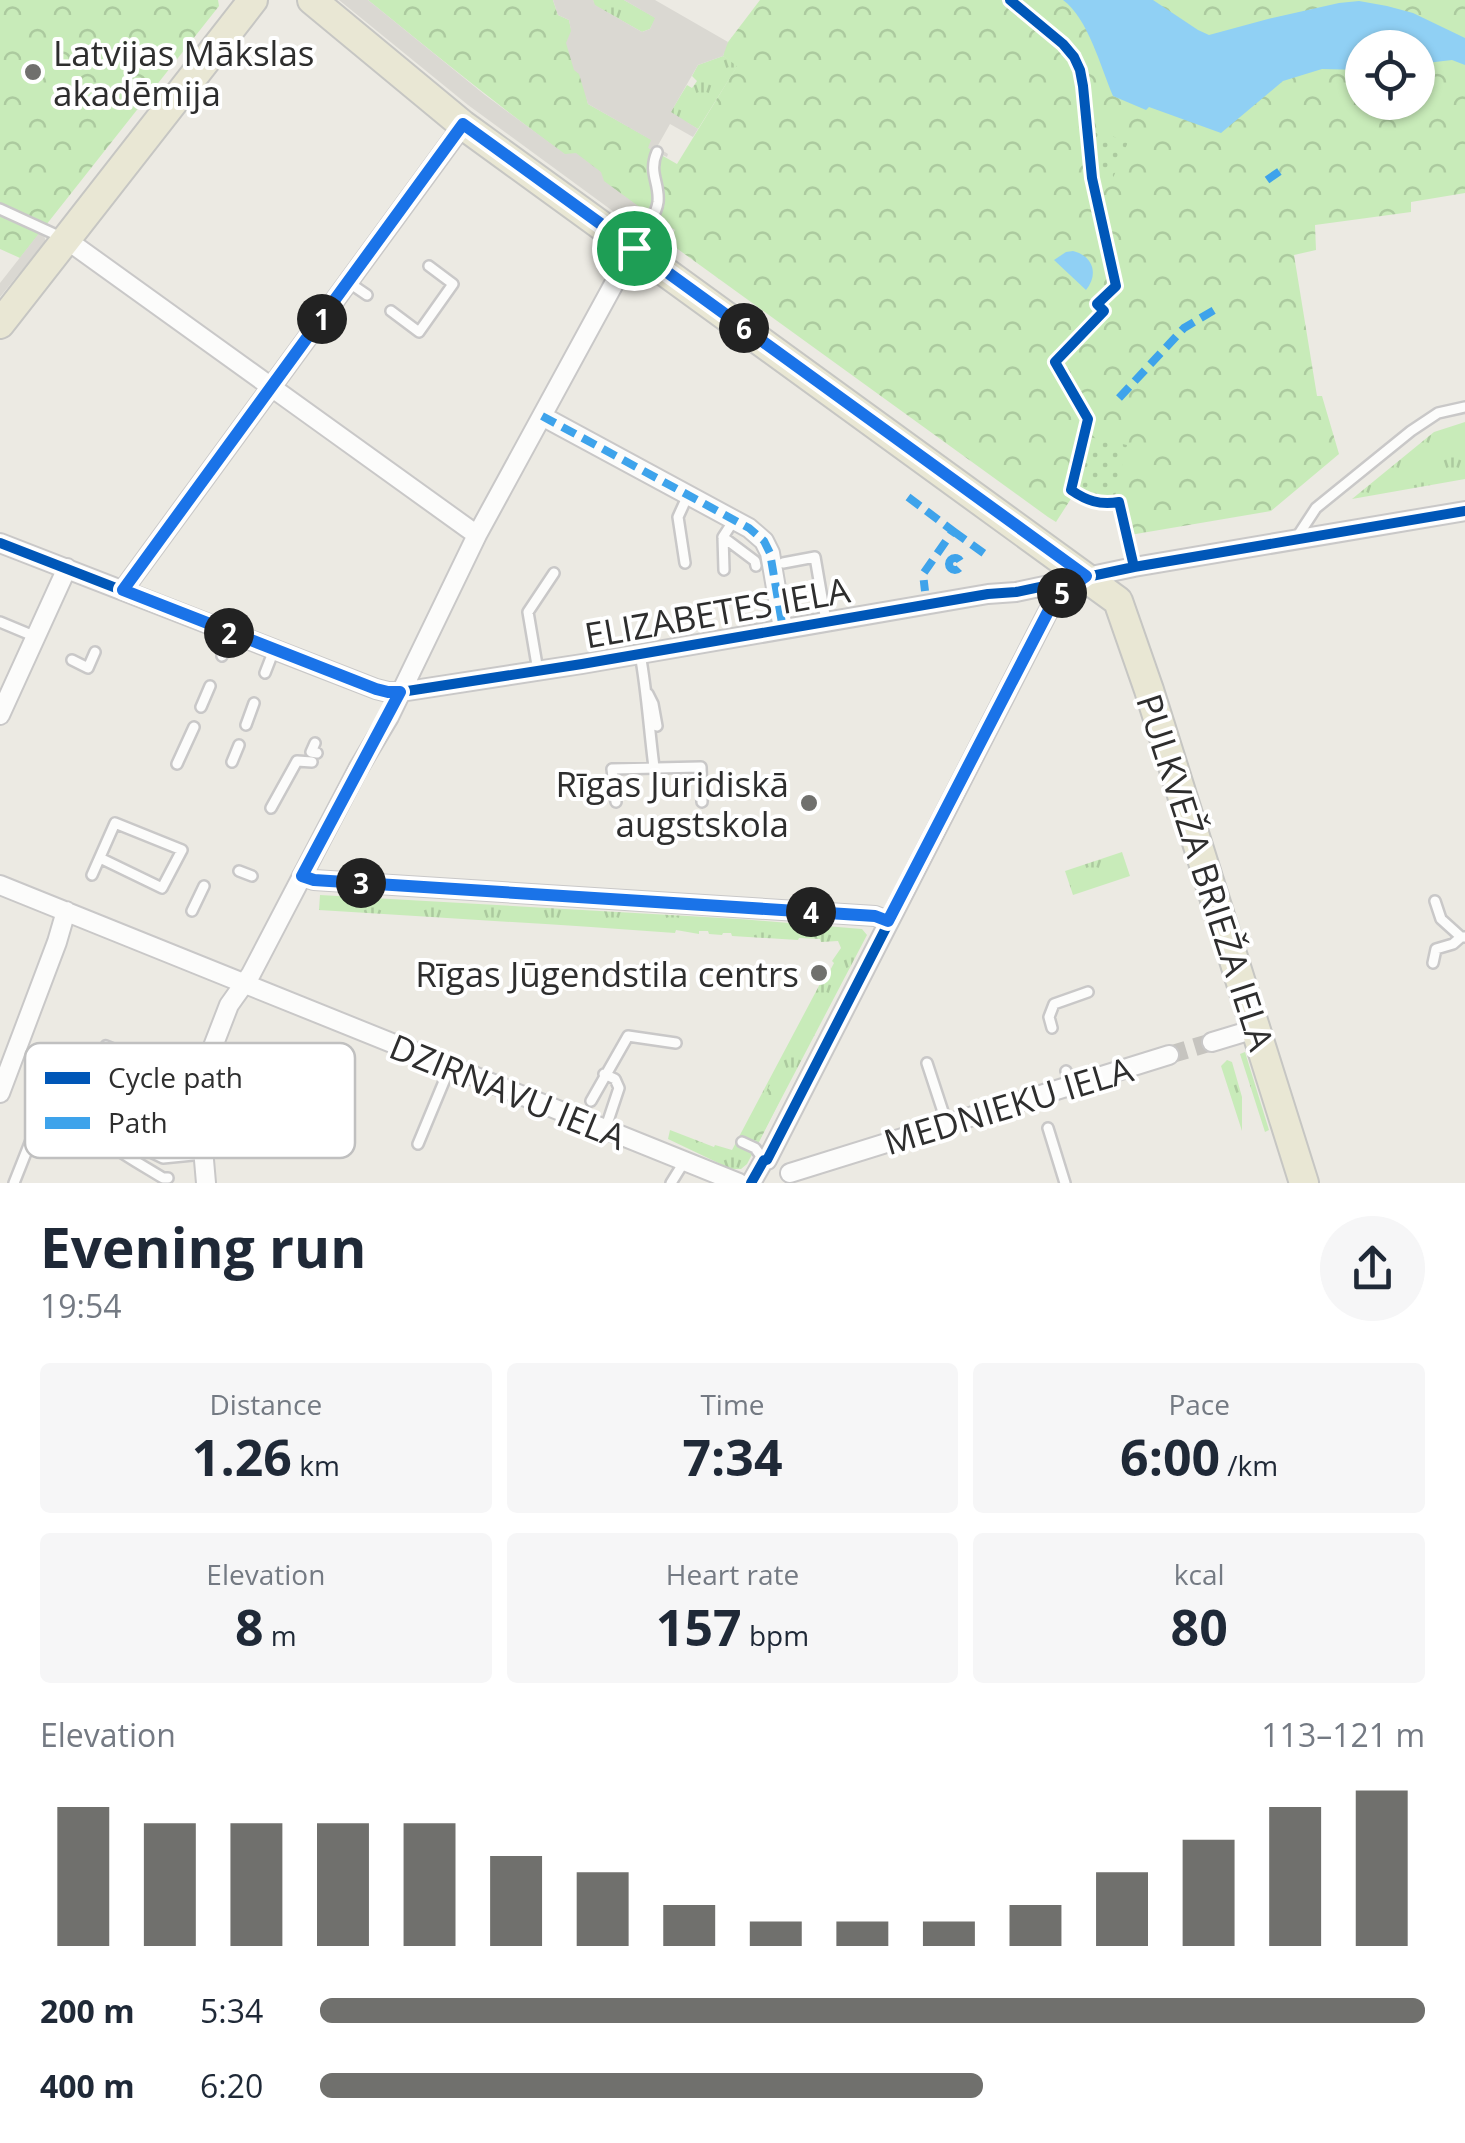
<!DOCTYPE html>
<html lang="en">
<head>
<meta charset="utf-8">
<style>
	body { margin:0; font-family:"Open Sans",sans-serif; background:#f6f6f7; color:#1f2937; height:100vh; display:flex; flex-direction:column; font-size:38px; white-space:nowrap }
	* { box-sizing:border-box; margin:0 }
	p { font-size:32px; color:#747a83 }
	.icon { flex:none; width:55px; height:55px; fill:none; stroke:currentColor; stroke-width:2; stroke-linecap:round; stroke-linejoin:round }
	.map { position:relative; height:1183px; overflow:hidden }
	.sheet { display:flex; flex-direction:column; background:#fff; flex:1 }
	.sheet>* { flex:none }
	.controls { position:absolute; left:1345px; top:30px; display:grid; gap:20px }
	.controls a { display:grid; place-items:center; width:90px; height:90px; border-radius:50%; background:#fff; box-shadow:0 2px 8px #0004; font-size:50px }
	.pin { position:absolute; display:grid; place-items:center; width:85px; height:85px; color:#fff; margin:-42px; border:5px solid #fff; border-radius:50%; box-shadow:0 2px 10px #0007 }
	.km { position:absolute; width:50px; height:50px; margin:-25px; border-radius:50%; background:#222; color:#fff; font-size:28px; line-height:50px; text-align:center }
	.round { display:grid; place-items:center; flex:none; width:105px; height:105px; border-radius:52px; background:#f6f6f7 }
	.summary { display:flex; align-items:center; justify-content:space-between; height:170px; padding:0 40px }
	h1 { font-size:55px; font-weight:700; line-height:75px }
	.figures { display:grid; grid-template-columns:repeat(3,1fr); gap:15px; height:170px; padding:10px 40px }
	.figures div { display:grid; align-content:center; border-radius:10px; background:#f6f6f7; text-align:center }
	.figures b { font-size:50px; font-weight:700 }
	.figures small { font-size:28px; font-weight:400 }
	.figures p { font-size:28px }
	.chart { height:280px; padding:20px 40px }
	.chart p { display:flex; justify-content:space-between }
	.chart svg { width:100%; height:180px; margin-top:10px; stroke:#70706d; stroke-width:6 }
	ul { padding:0 40px; list-style:none; font-size:32px }
	li { display:grid; grid-template-columns:160px 120px 1fr; align-items:center; height:75px }
	li i { height:25px; border-radius:12px; background:#70706d }
	.map>svg:first-child { display:block }
	.grass { fill:url(#grass-tufts) }
	.park { fill:url(#park-crowns); fill-rule:evenodd }
	.garden { fill:url(#garden-dots) }
	.plaza { fill:#dad8d2 }
	.water { fill:#90d0f4 }
	.lines { fill:none; stroke-linecap:round; stroke-linejoin:round }
	.minor-tunnel { stroke:#c6c4bf; stroke-width:18; stroke-dasharray:18 9; stroke-linecap:butt }
	.service-casing { stroke:#c9c8c8; stroke-width:14 }
	.minor-casing { stroke:#c9c8c8; stroke-width:22 }
	.primary-casing { stroke:#c6c6c3; stroke-width:32 }
	.service { stroke:#fcfcfb; stroke-width:9 }
	.minor { stroke:#fcfcfb; stroke-width:18 }
	.primary { stroke:#e9e7d4; stroke-width:28 }
	.quiet { stroke:#3ea3eb; stroke-width:8; stroke-dasharray:15 8; stroke-linecap:butt }
	.cycleway-casing { stroke:#fff; stroke-width:16 }
	.cycleway { stroke:#0057b8; stroke-width:10 }
	.route-casing { stroke:#fff; stroke-width:20 }
	.route { stroke:#1a73e8; stroke-width:12 }
	.poi-dot { fill:#70706d; stroke:#fff; stroke-width:4 }
	.labels { text-anchor:middle; dominant-baseline:central; stroke-width:8; stroke-linejoin:round; paint-order:stroke }
	.poi-label { font-size:35px; fill:#2e2e2e; stroke:#fff; text-anchor:end }
	.street-label { font-size:35px; fill:#2e2e2e; stroke:#fff }
	.key { fill:#fff; stroke:#c0c0c0; stroke-width:2.5 }
	.key-label { font-size:28px; fill:#2e2e2e }
</style>
</head>
<body>
<div class="map">
<svg width="1465" height="1183" viewBox="0 0 1465 1183">
	<defs>
		<pattern id="grass-tufts" width="24" height="20" patternUnits="userSpaceOnUse" patternTransform="scale(2.5)"><rect width="24" height="20" fill="#c8ebb9"/><path d="M3 7l-1-3M5 7V3M7 7l1-3M15 17l-1-3M17 17v-4M19 17l1-3" fill="none" stroke="#acca9f"/></pattern>
		<pattern id="park-crowns" width="20" height="18" patternUnits="userSpaceOnUse" patternTransform="scale(2.5)"><rect width="20" height="18" fill="#c8ebb9"/><path d="M2 6a3 3 0 1 1 6 0M12 15a3 3 0 1 1 6 0" fill="none" stroke="#acca9f"/></pattern>
		<pattern id="garden-dots" width="8" height="8" patternUnits="userSpaceOnUse" patternTransform="scale(2.5)"><rect width="8" height="8" fill="#c8ebb9"/><path d="M2 2h.1M6 6h.1" fill="none" stroke="#acca9f" stroke-width="1.8" stroke-linecap="round"/></pattern>
	</defs>
	<rect width="100%" height="100%" fill="#eceae3"/>
	<path class="grass" d="M593 0H624L656 18 650 29 642 32 594 5Z
		M723 56 738 65 698 129 670 113 687 85 692 88 697 81 692 76 698 65Z
		M1465 422V479L1352 499 1434 432Z
		M1122 852 1130 876 1073 895 1065 871Z
		M320 895 740 919 862 929 867 935 747 1164 741 1169H731L668 1139 670 1130 714 1147 715 1145 732 1150 821 982H824L834 963 832 961 841 948 838 941 821 942 820 939 799 938 798 940 732 936 731 933H723L722 935 709 934 708 931H699V934L676 930 675 933C555 924 441 918 319 910Z
		M1245 1052 1269 1130 1265 1132 1240 1054Z
		M1227 1060 1232 1062 1242 1097V1131L1221 1066Z"/>
	<path class="park" d="M0 0H218L219 6 20 258 0 249Z
		M368 0H553L558 15 569 20 588 104 652 140 649 148 677 164 737 66 723 56 725 46 760 0H1465V193L1411 202V212L1315 225 1316 250 1294 255 1317 396H1322L1339 454 1271 511 1130 535 1123 506 1096 505 1074 494 1056 522 1048 517 668 242 675 230C567 162 467 80 368 0ZM1362 48H1418V102H1362Z
		M773 1079 787 1086 758 1144 743 1136Z"/>
	<path class="garden" d="M1093 129 1128 142 1113 178 1097 172Z
		M1089 437 1127 445 1116 493 1113 498C1099 501 1088 500 1078 490Z"/>
	<path class="plaza" d="M339 0H368L485 95 565 154 576 153 601 172 604 181 645 211 636 219 625 220 468 105Z
		M553 0H593L595 5 642 32 650 29 655 18 624 0H655L728 42 723 56 698 65 671 112 698 129 693 137 670 124 657 147 668 154 667 157 648 148 651 140 588 104 579 74 574 70 566 43 571 31 569 20 558 15Z
		M40 232 45 238V242L0 297V283Z"/>
	<path class="water" d="M1063 0H1153L1198 30 1209 35 1268 19 1339 3 1359 1 1387 6 1413 13 1465 38V65L1452 60 1418 64V48H1362V70L1322 69 1283 81 1221 133 1149 107 1146 110 1113 96C1101 68 1088 18 1063 0Z
		M1073 251C1093 256 1099 274 1086 290L1054 260 1066 252Z"/>
	<g class="lines">
		<path class="minor-tunnel" d="M1169 1055 1212 1042"/>
		<g class="service-casing">
			<path id="service" d="M0 209 61 237
				M634 247C642 234 656 217 658 202 660 183 648 173 657 152
				M348 282 367 295
				M391 311 419 332 453 284 429 266
				M734 520 723 537 755 561 756 566
				M723 537 724 570
				M1297 537 1316 508 1411 431 1438 413 1465 407
				M685 563 678 517 688 495
				M783 563 815 557 826 621
				M0 622 36 637
				M640 654C647 691 649 729 654 767
				M222 656 231 633
				M72 660 88 668 95 652
				M538 671 528 612 554 573
				M265 673 274 650
				M648 694 653 704 657 726
				M201 707 210 686
				M246 725 254 703
				M315 743 311 752 317 753
				M232 762 239 745
				M177 764 194 727
				M616 802 612 769 701 767 702 802
				M271 808 297 761 312 762
				M239 871 252 876
				M92 875 115 823 182 850 162 888 100 858
				M1435 901 1441 919 1461 937H1465
				M192 911 204 886
				M1433 963 1436 949 1453 944 1461 937
				M1052 1028 1049 1017 1054 1004 1088 992
				M927 1063 947 1124
				M1066 1071 1071 1085
				M604 1074 615 1079 619 1088 605 1130
				M591 1101 628 1036 676 1043
				M75 1112C102 1144 129 1157 163 1178H168
				M1048 1128 1065 1183
				M742 1142 755 1148 764 1160
				M132 1143 163 1158 203 1154
				M418 1144 450 1067
				M14 1183 39 1120 59 1106 76 1112 100 1055 106 1046 140 1060
				M671 1183 684 1162"/>
		</g>
		<g class="minor-casing">
			<path id="minor" d="M67 240 477 535
				M542 416 749 528 764 541 770 553 783 629
				M0 543 376 689 388 692H401L582 664 988 594 1016 592 1134 567 1465 511
				M123 590 463 125
				M0 715 67 568
				M302 876 314 880 875 916 888 921
				M0 885 739 1183
				M1212 1042 1255 1029
				M0 1093 57 942 66 911
				M790 1173 1169 1055
				M206 1183 198 1091 200 1080 229 1005 251 974 358 769 389 717 477 535 634 247
				M751 1183 764 1160H767L1052 604 1058 596 1077 583"/>
		</g>
		<g class="primary-casing">
			<path id="primary" d="M312 0 463 125 1118 601 1149 690 1304 1183
				M0 324 253 0"/>
		</g>
		<use href="#service" class="service"/>
		<use href="#minor" class="minor"/>
		<use href="#primary" class="primary"/>
		<path class="quiet" d="M1267 180 1286 167
			M1119 398 1184 328 1216 309
			M542 416 749 528 764 541 770 553 783 629
			M908 497 953 531 923 574 925 591
			M953 531 989 557
			M949 564a6 6 0 1 1 12 0a6 6 0 1 1-12 0Z"/>
		<g class="cycleway-casing">
			<path id="cycleway" d="M1010 0 1063 44 1074 57 1080 70 1083 86 1092 178 1116 286 1097 304 1104 311 1055 362 1088 419 1071 490C1087 501 1099 505 1119 502L1134 567
				M0 543 376 689 388 692H401L582 664 988 594 1016 592 1134 567 1465 511
				M751 1183 764 1160H767L1052 604 1058 596 1077 582"/>
		</g>
		<use href="#cycleway" class="cycleway"/>
	</g>
	<g class="lines">
		<g class="route-casing">
			<path id="route" d="M463 124 1086 576 1058 596 1052 604 888 921 875 916 314 880 302 876 400 692H388L376 689 123 590Z"/>
		</g>
		<use href="#route" class="route"/>
	</g>
	<g class="poi-dot">
		<circle cx="33" cy="72" r="10"/>
		<circle cx="809" cy="803" r="10"/>
		<circle cx="819" cy="973" r="10"/>
	</g>
	<g class="labels">
		<g class="poi-label">
			<text x="53" y="52" text-anchor="start">Latvijas Mākslas<tspan x="53" dy="40">akadēmija</tspan></text>
			<text x="789" y="783">Rīgas Juridiskā<tspan x="789" dy="40">augstskola</tspan></text>
			<text x="799" y="973">Rīgas Jūgendstila centrs</text>
		</g>
		<g class="street-label">
			<text transform="translate(717 612) rotate(-10)">ELIZABETES IELA</text>
			<text transform="translate(1206 872) rotate(72)">PULKVEŽA BRIEŽA IELA</text>
			<text transform="translate(508 1091) rotate(22)">DZIRNAVU IELA</text>
			<text transform="translate(1008 1105) rotate(-17)">MEDNIEKU IELA</text>
		</g>
	</g>
	<rect x="25" y="1043" width="330" height="115" rx="15" class="key"/>
	<rect x="45" y="1072" width="45" height="12" fill="#0057b8"/>
	<rect x="45" y="1117" width="45" height="12" fill="#3ea3eb"/>
	<g class="key-label">
		<text x="108" y="1088">Cycle path</text>
		<text x="108" y="1133">Path</text>
	</g>
</svg>
<div class="controls">
<a><svg class="icon" aria-label="locate" viewBox="0 0 24 24"><circle cx="12" cy="12" r="6"/><path d="M12 2v4M12 18v4M2 12h4M18 12h4"/></svg></a>
</div>
<div class="pin" style="left:634px;top:248px;background:#1e9e55"><svg class="icon" aria-label="arrive" viewBox="0 0 24 24"><path d="M6 21V4h12l-3 4 3 4H6"/></svg></div>
<b class="km" style="left:322px;top:319px">1</b>
<b class="km" style="left:229px;top:633px">2</b>
<b class="km" style="left:361px;top:883px">3</b>
<b class="km" style="left:811px;top:912px">4</b>
<b class="km" style="left:1062px;top:593px">5</b>
<b class="km" style="left:744px;top:328px">6</b>
</div>
<section class="sheet">
<div class="summary"><div><h1>Evening run</h1><p>19:54</p></div><a class="round"><svg class="icon" aria-label="share" viewBox="0 0 24 24"><path d="M12 15V3M7 8l5-5 5 5M5 13v7h14v-7"/></svg></a></div>
<div class="figures">
<div><p>Distance</p><b>1.26<small> km</small></b></div>
<div><p>Time</p><b>7:34</b></div>
<div><p>Pace</p><b>6:00<small> /km</small></b></div>
</div>
<div class="figures">
<div><p>Elevation</p><b>8<small> m</small></b></div>
<div><p>Heart rate</p><b>157<small> bpm</small></b></div>
<div><p>kcal</p><b>80</b></div>
</div>
<div class="chart"><p><span>Elevation</span>113–121 m</p>
<svg viewBox="0 0 160 44" preserveAspectRatio="none"><path d="M5 44V10M15 44V14M25 44V14M35 44V14M45 44V14M55 44V22M65 44V26M75 44V34M85 44V38M95 44V38M105 44V38M115 44V34M125 44V26M135 44V18M145 44V10M155 44V6"/></svg>
</div>
<ul>
<li><b>200 m</b>5:34<i style="width:100%"></i></li>
<li><b>400 m</b>6:20<i style="width:60%"></i></li>
</ul>
</section>
</body>
</html>
